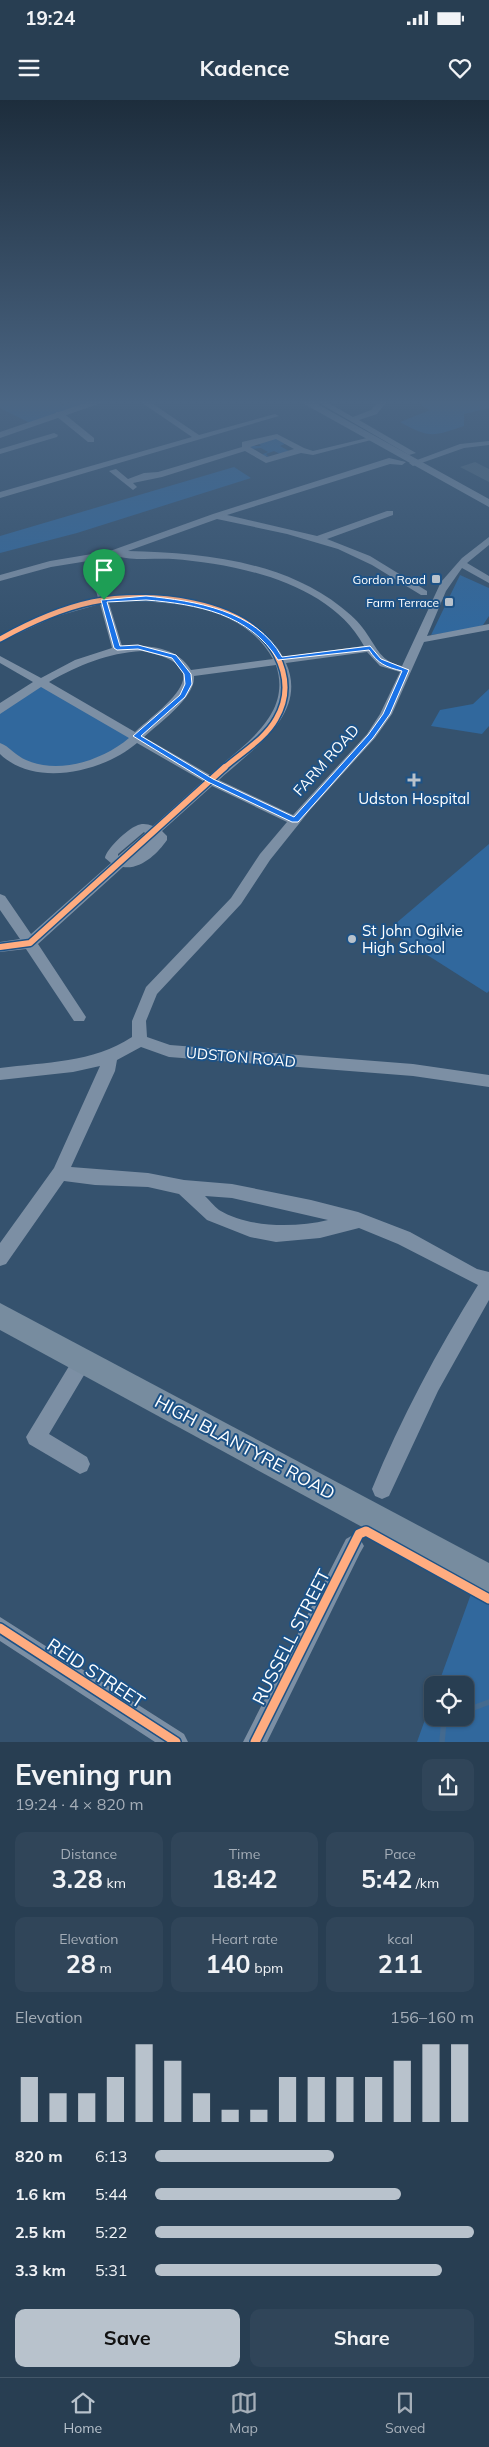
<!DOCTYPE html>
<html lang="en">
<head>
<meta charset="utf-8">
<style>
	body { margin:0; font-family:Mulish,sans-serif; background:#304559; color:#f1f3f6; height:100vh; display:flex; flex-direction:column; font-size:19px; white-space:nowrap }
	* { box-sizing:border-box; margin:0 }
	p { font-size:16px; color:#a5aeb8 }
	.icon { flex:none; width:28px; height:28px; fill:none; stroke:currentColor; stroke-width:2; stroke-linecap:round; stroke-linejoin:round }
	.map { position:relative; height:1642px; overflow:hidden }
	.sheet { display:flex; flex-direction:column; background:#283e52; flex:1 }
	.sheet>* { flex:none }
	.buttons { position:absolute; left:424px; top:1576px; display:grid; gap:10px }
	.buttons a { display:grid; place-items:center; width:50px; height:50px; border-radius:10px; background:#283e52; box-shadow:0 1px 4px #0004,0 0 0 1px #445769; font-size:25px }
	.pin { position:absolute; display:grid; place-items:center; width:42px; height:42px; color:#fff; margin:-51px -21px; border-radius:50% 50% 50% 0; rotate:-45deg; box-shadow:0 0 5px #0007 }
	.pin .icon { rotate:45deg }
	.round { display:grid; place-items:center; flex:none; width:52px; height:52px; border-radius:10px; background:#304559 }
	.headline { display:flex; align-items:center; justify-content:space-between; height:85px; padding:0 15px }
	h1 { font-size:28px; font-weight:700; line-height:38px }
	.figures { display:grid; grid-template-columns:repeat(3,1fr); gap:8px; height:85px; padding:5px 15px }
	.figures div { display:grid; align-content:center; border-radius:10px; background:#304559; text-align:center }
	.figures b { font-size:25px; font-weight:700 }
	.figures small { font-size:14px; font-weight:400 }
	.figures p { font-size:14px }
	.chart { height:140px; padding:10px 15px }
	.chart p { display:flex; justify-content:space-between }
	.chart svg { width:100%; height:90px; margin-top:5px; stroke:#b8c2cc; stroke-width:6 }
	.cta { display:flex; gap:10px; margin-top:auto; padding:10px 15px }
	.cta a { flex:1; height:58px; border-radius:10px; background:#b8c2cc; color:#111; font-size:20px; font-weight:700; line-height:58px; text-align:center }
	.cta a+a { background:#304559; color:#f1f3f6 }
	ul { padding:0 15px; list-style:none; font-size:16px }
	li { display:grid; grid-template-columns:80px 60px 1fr; align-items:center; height:38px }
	li i { height:12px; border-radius:6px; background:#b8c2cc }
	.status { display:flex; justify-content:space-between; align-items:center; height:35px; padding:0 25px; background:#283e52; direction:ltr }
	.status svg { height:14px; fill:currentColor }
	header { display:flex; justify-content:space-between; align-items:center; height:65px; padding:0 15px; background:#283e52; font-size:22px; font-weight:700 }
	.tab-bar { display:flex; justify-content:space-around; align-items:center; height:70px; border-top:1px solid #445769; background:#283e52; font-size:14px; color:#a5aeb8 }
	.tab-bar a { display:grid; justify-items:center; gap:2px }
	.tab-bar .current { color:#b8c2cc }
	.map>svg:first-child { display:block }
	.green { fill:#31689d }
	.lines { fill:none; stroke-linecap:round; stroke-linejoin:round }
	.stream { stroke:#446a8f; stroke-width:5.5 }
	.building { fill:#50697f }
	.minor { fill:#7c8fa4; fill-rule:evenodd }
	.tertiary { fill:#7c8fa4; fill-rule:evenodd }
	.secondary { fill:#778c9f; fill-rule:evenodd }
	.cycleway-far2-casing { stroke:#1d5286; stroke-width:8 }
	.cycleway-far1-casing { stroke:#1d5286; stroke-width:9 }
	.cycleway-casing { stroke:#1d5286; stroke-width:12 }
	.cycleway-far2 { stroke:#ffac80; stroke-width:5 }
	.cycleway-far1 { stroke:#ffac80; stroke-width:6 }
	.cycleway { stroke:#ffac80; stroke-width:9 }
	.route { fill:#1a73e8; stroke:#fff; fill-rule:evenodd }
	.poi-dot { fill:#b8c2cc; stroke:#1d5286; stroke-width:2 }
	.labels { text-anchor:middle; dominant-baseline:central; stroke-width:4; stroke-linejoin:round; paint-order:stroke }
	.far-poi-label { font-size:12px; fill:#fff; stroke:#1d5286; text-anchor:end }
	.street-label { font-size:15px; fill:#fff; stroke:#1d5286 }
	.poi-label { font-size:15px; fill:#fff; stroke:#1d5286 }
	.near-street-label { font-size:18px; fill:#fff; stroke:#1d5286 }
</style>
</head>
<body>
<div class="status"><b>19:24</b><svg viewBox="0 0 49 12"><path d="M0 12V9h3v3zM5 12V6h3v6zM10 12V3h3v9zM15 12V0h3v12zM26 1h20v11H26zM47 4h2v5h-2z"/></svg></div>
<header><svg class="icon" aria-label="menu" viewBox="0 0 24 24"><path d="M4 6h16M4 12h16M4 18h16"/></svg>Kadence<svg class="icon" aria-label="heart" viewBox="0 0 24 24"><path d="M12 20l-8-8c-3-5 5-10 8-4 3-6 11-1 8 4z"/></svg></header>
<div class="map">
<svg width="489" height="1642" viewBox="0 0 489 1642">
	<rect width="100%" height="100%" fill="#35526e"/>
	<path class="green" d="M11 300H53L62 305 79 300H94L30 323 0 308V304Z
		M432 300H489V308L464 314V326C432 337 429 338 400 322L430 310 420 305Z
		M276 338 287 343 280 346 289 351 280 354 274 351 266 354 269 357 261 355 268 352 261 348 252 349 248 346H261L258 343Z
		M234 367 251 378 77 433 0 453V436Z
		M460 475 489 488V516L483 525 471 529 431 535Z
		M41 583 137 636 111 656 81 667 29 666 0 647V611Z
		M489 589V626L482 634 431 626 440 610 473 604Z
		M489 744V891L487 893 388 830Z
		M471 1494 489 1505V1642H417L432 1600V1618H465V1585H438Z"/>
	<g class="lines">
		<path class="stream" d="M465 1611 489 1602
			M442 1642 444 1620 450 1618"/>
	</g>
	<path class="building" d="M475 362 489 369V382L460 367Z"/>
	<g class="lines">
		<path class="minor" d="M138 300H147L199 335 275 314 279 316 0 398V392L192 337Z
			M314 300H323L353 317 371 310 380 300H388L377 314 359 320 416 353 409 355Z
			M56 312H62L94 338V342H88L56 316Z
			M54 333 58 335 57 337 0 354V349Z
			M277 334 304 348 313 351 371 337 375 339 313 355 301 353 266 363 245 351 162 377 133 383 137 387 133 390 109 371 116 369 128 379 144 373 158 372 242 347V342ZM276 339 294 349 267 357 250 347Z
			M489 341V345L464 348 413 366 409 363 460 344Z
			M389 358 406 362 402 365 390 364 227 415 317 436 387 411H393V415L327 439 370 456 427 491V495H421L372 465 338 449 287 434 217 419 128 451C201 453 281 460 341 507 350 514 359 522 365 531 377 548 381 562 402 566L441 482 462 458 489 437V445L467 463 489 476V483L462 468 446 491 427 536 489 524V530L424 542 392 614 375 638 310 710 270 760 241 804 157 894 146 921 147 937 170 945 413 964 489 975V987L413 976 169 957 141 947 117 960 115 971 71 1067 148 1073 184 1080 232 1084 311 1100 358 1112 410 1132 477 1169 489 1172V1200L438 1291 389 1396 382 1399 375 1396 372 1389C401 1318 437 1251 478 1185L398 1144 359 1128 320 1138 276 1142 250 1137 207 1120 179 1094 148 1087 95 1085 64 1081 6 1164 0 1166V1143L54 1068 100 966 73 972 0 980V968C45 962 93 963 132 937V921L146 887 231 798 260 754 287 722 212 686 162 731 167 736V740C158 753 141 770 123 767L38 844 86 917 84 921H74L26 849 0 852V842L20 839 0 810V794L5 796 31 834 111 763 105 758C106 749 128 729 136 726 142 723 147 724 153 726L203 681 137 643C103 672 35 688 0 654V643C9 646 16 656 26 660 59 675 103 660 129 638L41 587 0 614V603L33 582 0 563V556L41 578 75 560 112 548 100 504 54 517 0 542V535C31 518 63 504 98 498L88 461 51 467 0 481V475L50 461 110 451 213 414ZM116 456C133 461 156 458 173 459 238 464 330 483 364 546L283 557C250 498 169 492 108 497L97 459ZM128 501C181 502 245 508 273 559L191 570C176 546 148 545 122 546L109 503ZM142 551C222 567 167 603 135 632L49 582C79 565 107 553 142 551ZM367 552 380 566 400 572 380 614 367 634 293 715 219 680C251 650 309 615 286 563ZM276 565C293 616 242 645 210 675L144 637C159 623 196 597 194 576ZM144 732 145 733 118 756V754ZM205 1096 232 1098 328 1120C295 1128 249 1128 219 1110 214 1106 209 1100 205 1096Z
			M84 1251 91 1253 93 1260 49 1334 87 1357 90 1364 87 1371 80 1374 29 1344 26 1337 77 1253Z
			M353 1435 360 1439 364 1446 360 1453 267 1642H243L346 1439Z
			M0 1517 184 1634 188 1642H155L0 1541Z"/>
		<path class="tertiary" d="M94 300H110L0 338V332Z
			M297 300H310L489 399V407Z"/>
		<path class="secondary" d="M0 1203 489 1463V1496L0 1230Z"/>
		<g class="cycleway-far2-casing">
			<path id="cycleway-far2" d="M0 539C29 523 59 509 92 502 147 491 245 498 276 554 287 575 289 597 276 619 265 639 241 653 224 668"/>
		</g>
		<g class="cycleway-far1-casing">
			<path id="cycleway-far1" d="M0 847 30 843 225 667"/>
		</g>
		<g class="cycleway-casing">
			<path id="cycleway" d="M0 1528 176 1642
				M255 1642 359 1434 366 1431 489 1499"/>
		</g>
		<use href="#cycleway-far2" class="cycleway-far2"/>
		<use href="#cycleway-far1" class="cycleway-far1"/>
		<use href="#cycleway" class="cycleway"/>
	</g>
	<linearGradient id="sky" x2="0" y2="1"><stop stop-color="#1d2d3c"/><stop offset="0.57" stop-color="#4b6684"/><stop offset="1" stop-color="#4b6684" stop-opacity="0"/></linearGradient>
	<rect width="489" height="530" fill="url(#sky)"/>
	<path class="route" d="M146 496C195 501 256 510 282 557L370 546 381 559 409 570 390 614 373 638 298 722H292L208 682 133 636 180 595 185 584 184 574 172 558 138 549 117 550 114 548 101 500ZM146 500C197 504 250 514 278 560L369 550C378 564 386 567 402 571L383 614 368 635 294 717 213 679 141 636 185 597 192 584 191 574 176 555 138 545 120 546 107 502Z"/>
	<g class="poi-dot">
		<rect x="431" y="474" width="10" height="10" rx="2.5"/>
		<rect x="444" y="497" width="10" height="10" rx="2.5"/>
		<path d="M411.5 672.5h5v5h5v5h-5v5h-5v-5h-5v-5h5z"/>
		<circle cx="352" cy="839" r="5"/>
	</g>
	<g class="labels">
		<g class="far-poi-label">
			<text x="426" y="479">Gordon Road</text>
			<text x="439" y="502">Farm Terrace</text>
		</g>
		<g class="street-label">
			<text transform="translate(326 660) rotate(-48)">FARM ROAD</text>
			<text transform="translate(241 957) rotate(5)">UDSTON ROAD</text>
		</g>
		<g class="poi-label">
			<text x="414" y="698">Udston Hospital</text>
			<text x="362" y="830" text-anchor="start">St John Ogilvie<tspan x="362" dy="17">High School</tspan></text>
		</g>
		<g class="near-street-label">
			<text transform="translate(245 1347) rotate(28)">HIGH BLANTYRE ROAD</text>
			<text transform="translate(291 1537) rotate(-63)">RUSSELL STREET</text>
			<text transform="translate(96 1573) rotate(33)">REID STREET</text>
		</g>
	</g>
</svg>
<div class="buttons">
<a><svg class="icon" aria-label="locate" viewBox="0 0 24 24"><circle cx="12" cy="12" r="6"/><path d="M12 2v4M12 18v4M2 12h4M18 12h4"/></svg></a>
</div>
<div class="pin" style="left:104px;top:500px;background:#1e9e55"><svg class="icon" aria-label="arrive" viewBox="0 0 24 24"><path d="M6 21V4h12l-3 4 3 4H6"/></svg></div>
</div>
<section class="sheet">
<div class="headline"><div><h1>Evening run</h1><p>19:24 · 4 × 820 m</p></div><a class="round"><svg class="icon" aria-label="share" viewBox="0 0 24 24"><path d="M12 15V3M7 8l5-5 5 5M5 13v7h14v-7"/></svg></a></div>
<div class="figures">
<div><p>Distance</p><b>3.28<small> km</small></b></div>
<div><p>Time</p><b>18:42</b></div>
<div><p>Pace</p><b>5:42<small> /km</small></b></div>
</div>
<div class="figures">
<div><p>Elevation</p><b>28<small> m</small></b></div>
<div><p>Heart rate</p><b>140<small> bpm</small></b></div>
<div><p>kcal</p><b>211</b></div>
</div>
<div class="chart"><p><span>Elevation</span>156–160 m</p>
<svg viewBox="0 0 160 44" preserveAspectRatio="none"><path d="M5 44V22M15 44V30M25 44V30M35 44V22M45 44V6M55 44V14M65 44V30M75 44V38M85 44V38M95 44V22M105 44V22M115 44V22M125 44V22M135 44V14M145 44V6M155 44V6"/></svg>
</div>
<ul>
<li><b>820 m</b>6:13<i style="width:56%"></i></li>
<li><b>1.6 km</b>5:44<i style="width:77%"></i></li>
<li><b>2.5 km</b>5:22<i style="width:100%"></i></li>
<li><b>3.3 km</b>5:31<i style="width:90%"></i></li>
</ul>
<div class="cta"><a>Save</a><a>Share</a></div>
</section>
<nav class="tab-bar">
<a class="current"><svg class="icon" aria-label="home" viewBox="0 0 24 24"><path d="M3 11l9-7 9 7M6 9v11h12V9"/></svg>Home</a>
<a><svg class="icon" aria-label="map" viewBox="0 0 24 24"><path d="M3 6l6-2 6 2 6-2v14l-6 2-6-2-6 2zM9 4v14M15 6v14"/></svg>Map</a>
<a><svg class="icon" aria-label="saved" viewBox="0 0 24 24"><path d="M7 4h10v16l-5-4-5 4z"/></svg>Saved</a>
</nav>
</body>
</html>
